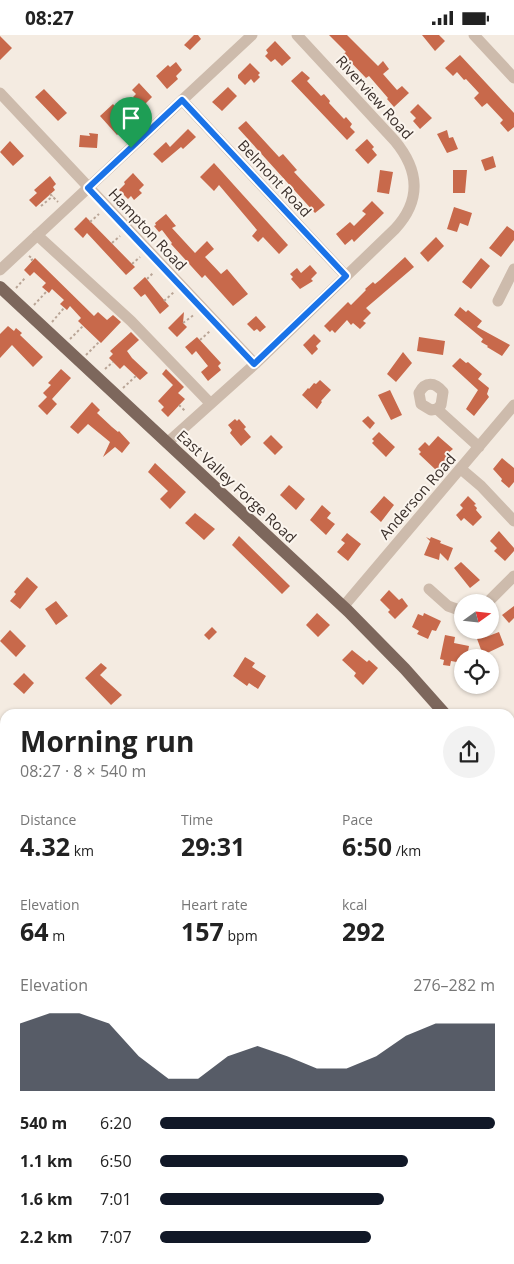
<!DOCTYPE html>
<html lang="en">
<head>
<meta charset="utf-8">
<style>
	body { margin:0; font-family:"Open Sans",sans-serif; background:#f2f2f2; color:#222; height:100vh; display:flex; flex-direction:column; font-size:19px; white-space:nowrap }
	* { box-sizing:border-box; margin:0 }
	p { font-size:16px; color:#767676 }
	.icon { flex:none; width:28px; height:28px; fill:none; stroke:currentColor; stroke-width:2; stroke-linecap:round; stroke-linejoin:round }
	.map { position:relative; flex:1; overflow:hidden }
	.sheet { position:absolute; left:0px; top:674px; width:515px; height:556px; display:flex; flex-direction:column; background:#fff; border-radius:15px 15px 0 0; box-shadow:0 1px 4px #0004 }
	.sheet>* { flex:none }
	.needle { width:32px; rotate:75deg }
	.fabs { position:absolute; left:454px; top:559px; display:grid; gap:10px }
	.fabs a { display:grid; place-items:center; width:45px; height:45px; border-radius:50%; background:#fff; box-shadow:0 1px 4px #0004; font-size:25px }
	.pin { position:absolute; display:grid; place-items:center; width:42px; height:42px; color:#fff; margin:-51px -21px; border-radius:50% 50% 50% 0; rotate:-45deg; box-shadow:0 0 5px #0007 }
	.pin .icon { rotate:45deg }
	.round { display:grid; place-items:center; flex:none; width:52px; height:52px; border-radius:26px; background:#f2f2f2 }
	.overview { display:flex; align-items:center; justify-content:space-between; height:85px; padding:0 20px }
	h1 { font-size:28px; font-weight:700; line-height:38px }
	.stats { display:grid; grid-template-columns:repeat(3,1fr); gap:8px; height:85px; padding:5px 20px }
	.stats div { display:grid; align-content:center }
	.stats b { font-size:25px; font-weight:700 }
	.stats small { font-size:14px; font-weight:400 }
	.stats p { font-size:14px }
	.chart { height:140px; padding:10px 20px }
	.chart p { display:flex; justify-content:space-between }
	.chart svg { width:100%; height:90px; margin-top:5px; fill:#111827; opacity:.7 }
	ul { padding:0 20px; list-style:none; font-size:16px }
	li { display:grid; grid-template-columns:80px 60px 1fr; align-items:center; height:38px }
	li i { height:12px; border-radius:6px; background:#111827 }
	.status { display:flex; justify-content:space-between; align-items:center; height:35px; padding:0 25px; background:#fff; direction:ltr }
	.status svg { height:14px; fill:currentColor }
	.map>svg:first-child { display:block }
	.building { fill:#c8694b }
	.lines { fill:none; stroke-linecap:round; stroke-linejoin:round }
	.path { stroke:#b9a596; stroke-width:2; stroke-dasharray:2.5 2.5; stroke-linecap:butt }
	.minor { stroke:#cdbbac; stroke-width:11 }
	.major { stroke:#7d675c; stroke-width:12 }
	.route-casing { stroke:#fff; stroke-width:10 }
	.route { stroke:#1a73e8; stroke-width:6 }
	.labels { text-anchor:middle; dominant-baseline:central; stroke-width:4; stroke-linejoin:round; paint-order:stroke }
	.street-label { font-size:15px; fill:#3b302b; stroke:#fbf5ee }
</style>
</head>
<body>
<div class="status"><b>08:27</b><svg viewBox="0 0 49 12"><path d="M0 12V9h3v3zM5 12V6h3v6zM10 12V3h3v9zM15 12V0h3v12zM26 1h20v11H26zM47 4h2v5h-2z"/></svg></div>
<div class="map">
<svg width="514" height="1229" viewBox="0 0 514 1229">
	<rect width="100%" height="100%" fill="#f4ebe1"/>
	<path class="building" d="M194 0H198L201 4 190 15 184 10Z
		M329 0H347L378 31 383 26 389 34 383 39 397 55 402 51 409 58 394 72 387 64 388 63 369 41 366 43 343 19 346 17Z
		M422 0H439L445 6 435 16Z
		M0 1 12 13 0 25Z
		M275 6 291 23 282 31 275 24 271 27 265 21 268 18 266 15Z
		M460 20 514 78V92L508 97 500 88 503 85 487 68 482 72 474 63 479 58 466 44 464 45 457 37 453 41 445 33Z
		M176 27 182 35 176 41 178 44 167 54 156 41 168 30 170 32Z
		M250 28 260 38 258 40 260 42 254 48 251 44 245 50 238 43V40Z
		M302 36 310 43 307 46 321 61 324 59 330 66 329 68 344 84 346 82 352 89 350 92 355 97 347 105 291 46Z
		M139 48 152 62 142 72 133 62 136 59 132 55Z
		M228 52 237 61 222 76 212 67Z
		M44 54 67 78 58 86 35 62Z
		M113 69 119 76 121 74 130 84 126 88 128 91 117 100 100 81Z
		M418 69 432 83 420 94 413 86 416 83 410 77Z
		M246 86 279 122 283 119 297 135 294 137 325 170 315 178 238 93Z
		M188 94 196 102 183 114 181 112 162 128 153 119 166 107 170 112Z
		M447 95 449 103 453 102 458 114 447 118 437 99Z
		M89 98 98 99 97 113 79 112 80 100 90 101Z
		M367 104 374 112 372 114 377 120 368 129 355 115Z
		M10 106 24 121 13 131 0 117Z
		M493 121 496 132 485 136 481 125Z
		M214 128 288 210 279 219 263 202 258 207 252 201 257 195 219 150 214 156 200 142Z
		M380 135 393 137 389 159 377 157Z
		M453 135H467L465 158H453Z
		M133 138 144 150 139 155 142 158 134 165 131 161 128 164 119 155 125 149 124 147Z
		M50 141 56 149 53 152 55 155 36 172 29 165 37 158 34 155Z
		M372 166 384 178 354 207 352 204 345 210 336 199 350 187 354 191 366 179 362 176Z
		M454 172 472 178 468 191 460 188 457 197 447 194Z
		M166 179 176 191 172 193 195 218 207 206 214 214 205 222 221 239 227 234 248 259 233 271 205 240 202 243 171 209 172 208 162 195 159 197 154 191 156 190 155 188Z
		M86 182 135 232 126 240 87 198 83 203 74 194Z
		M507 191 514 196V205L501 222 489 213Z
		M436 202 444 211 428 227 420 218Z
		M405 222 414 232 366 273 371 278 363 286 366 288 360 294 353 288 351 290 347 285 335 298 332 295 330 297 324 291 348 267 351 270 366 255 365 254 373 247 375 249 380 245Z
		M35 223 94 281 98 277 107 285 113 280 121 287 101 308 78 286 81 283 70 271 67 275 60 269 64 265 52 254 49 258 42 252 46 248 34 237 30 241 24 235Z
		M481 223 490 231 471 254 462 247Z
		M310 230 317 238 311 244 313 246 300 254 291 244 293 242 290 239 297 233 301 238Z
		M145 242 169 271 160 279 145 259 141 262 133 253Z
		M460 272 466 277 468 275 482 286 477 292 510 310 502 321 487 312 488 311 481 307 483 304 454 280Z
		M184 277 183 288 187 292 177 302 168 293Z
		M256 281 266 292 260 297 257 294 254 296 247 289Z
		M8 291 14 296 16 293 22 298 20 300 43 322 33 332 12 310 0 323V299Z
		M131 297 139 305 127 316 132 323 148 338 140 345 124 330 120 334 109 323 113 319 110 316Z
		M314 299 321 306 316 311 318 314 312 320 303 310Z
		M197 302 221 328 218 331 221 335 208 346 201 337 208 331 196 316 192 320 185 312Z
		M419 302 445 306 443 320 417 316Z
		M403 317 412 328 396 347 387 339Z
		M460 323 466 328 468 327 482 339 478 344 489 353 487 359 489 362 474 381 466 374 478 355 452 331Z
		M61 334 71 343 52 364 57 369 47 380 38 371 47 362 43 358 51 350 48 348Z
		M166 334 184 352 178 358 185 364 168 382 161 375 164 372 158 366 173 350 162 339Z
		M320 345 331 355 321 366 322 367 317 374 302 360 308 353 309 354 314 348 316 349Z
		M390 355 402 380 391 385 378 360Z
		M92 367 100 375 97 378 112 392 118 397 119 396 130 408 122 418 115 412 103 422 110 407 88 389 78 399 70 392Z
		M368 381 375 388 370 394 362 386Z
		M235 384 237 386 239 384 246 392 244 394 251 402 241 411 230 398 232 395 228 390Z
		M379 397 395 412 386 422 372 408 374 406 372 404Z
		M271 400 283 412 275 420 263 408Z
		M438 401 453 414 448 418 450 420 437 436 419 419 421 417 418 414 425 407 429 411Z
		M502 423 514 433V447L509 453 501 446 502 444 493 434Z
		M155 428 186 457 170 474 160 464 168 456 148 437Z
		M289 450 305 464 296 475 280 460Z
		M384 461 394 470 381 487 370 477Z
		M468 461 476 469 474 470 477 473 476 475 482 482 473 491 464 483 461 486 456 480 463 473 460 470Z
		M322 470 331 478 327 483 335 489 326 500 310 485Z
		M195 478 215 494 204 505 185 488Z
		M499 496 514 513V516L505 526 494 516 497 513 490 506Z
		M347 498 361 509 348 526 337 517 345 508 341 505Z
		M239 501 290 551 282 559 232 510Z
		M426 502 430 504 431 502 441 506 440 508 453 513 448 526 440 518 439 525 424 520 430 506Z
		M461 527 480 545 470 553 454 533Z
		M27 542 38 552 20 574 10 566 16 559 14 557Z
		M389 555 399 565 402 563 408 571 395 584 388 577 390 575 380 565Z
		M56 566 68 581 56 590 45 574Z
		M514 571V583L509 588 502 580Z
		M317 578 330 590 318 602 306 590Z
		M424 578 441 586 436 596 432 595 428 604 417 599 419 596 412 592 418 579 423 581Z
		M212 592 217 597 209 605 204 600Z
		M10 595 26 611 16 622 0 606Z
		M499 597 504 610 483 620 476 601 485 598 486 602Z
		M445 600 455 602 454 608 469 611 467 622H462V628L451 626 450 631 443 630 444 625 440 624Z
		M352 615 367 627 369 625 378 633 363 650 354 641 356 638 342 625Z
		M245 622 255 628 252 632 266 641 258 654 249 648 247 651 233 641Z
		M101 628 107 633 100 640 122 660 111 670 85 643Z
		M24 638 34 648 24 659 13 649Z"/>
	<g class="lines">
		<path class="path" d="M50 159 58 167
			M41 171 53 161
			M90 187 99 179
			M112 208 120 201
			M29 221 33 224 30 226
			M132 229 140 222
			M147 244 154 237
			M16 253 25 243
			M164 266 174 257
			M34 270 47 256
			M52 287 64 273
			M183 288 195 279
			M70 304 83 291
			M200 305 210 296
			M86 320 99 307
			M105 334 113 327
			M123 353 136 341
			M179 370 186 377"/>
		<path class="minor" d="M474 0 514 43
			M0 58 255 329
			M182 65 346 241
			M37 200 131 286 210 368
			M0 235 252 0
			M498 266 514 234
			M437 374 441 370 443 357C435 347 425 346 419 358L421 369 431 375 437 374 479 412
			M167 408 255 329 395 194C422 165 419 135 395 106L297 0
			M461 434 481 451 514 486
			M429 554 448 571 462 576
			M487 568 514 541
			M343 572 514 370
			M0 746 5 752
			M0 789 5 782
			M510 806 514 794
			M510 866 514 850
			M0 988 5 982
			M0 1033 5 1030
			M0 1134 5 1131
			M510 1143 514 1159
			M510 1186 514 1202
			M183 1225 186 1229
			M411 1225V1229
			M503 1225 505 1229
			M202 1229 206 1225
			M464 1229V1225"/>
		<path class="major" d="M0 252 348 576 405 634 445 679
			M510 754 514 758"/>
	</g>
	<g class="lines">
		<g class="route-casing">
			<path id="route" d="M182 65 346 241 254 329 88 153Z"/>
		</g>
		<use href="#route" class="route"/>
	</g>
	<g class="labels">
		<g class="street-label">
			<text transform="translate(375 62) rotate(48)">Riverview Road</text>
			<text transform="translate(275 143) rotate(47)">Belmont Road</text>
			<text transform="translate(148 194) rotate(47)">Hampton Road</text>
			<text transform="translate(237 451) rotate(43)">East Valley Forge Road</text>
			<text transform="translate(417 461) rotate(-49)">Anderson Road</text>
		</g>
	</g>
</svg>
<div class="fabs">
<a><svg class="needle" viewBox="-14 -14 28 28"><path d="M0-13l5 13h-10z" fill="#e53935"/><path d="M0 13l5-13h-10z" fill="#767676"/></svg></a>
<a><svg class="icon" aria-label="locate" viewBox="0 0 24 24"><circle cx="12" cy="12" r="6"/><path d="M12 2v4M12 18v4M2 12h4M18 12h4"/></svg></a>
</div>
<div class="pin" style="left:131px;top:113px;background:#1e9e55"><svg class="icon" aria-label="arrive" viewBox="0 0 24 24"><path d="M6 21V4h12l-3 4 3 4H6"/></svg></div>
<section class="sheet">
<div class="overview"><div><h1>Morning run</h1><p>08:27 · 8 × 540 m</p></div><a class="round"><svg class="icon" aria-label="share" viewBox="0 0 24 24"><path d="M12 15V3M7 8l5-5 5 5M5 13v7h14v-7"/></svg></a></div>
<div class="stats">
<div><p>Distance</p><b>4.32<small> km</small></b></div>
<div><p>Time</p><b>29:31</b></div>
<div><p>Pace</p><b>6:50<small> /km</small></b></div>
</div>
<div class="stats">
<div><p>Elevation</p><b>64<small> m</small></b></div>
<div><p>Heart rate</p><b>157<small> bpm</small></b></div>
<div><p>kcal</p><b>292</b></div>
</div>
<div class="chart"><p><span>Elevation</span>276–282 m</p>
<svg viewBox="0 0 160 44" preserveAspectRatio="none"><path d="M0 44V11L10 6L20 6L30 11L40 27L50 38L60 38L70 27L80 22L90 27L100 33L110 33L120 27L130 17L140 11L150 11L160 11V44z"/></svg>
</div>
<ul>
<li><b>540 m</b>6:20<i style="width:100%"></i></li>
<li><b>1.1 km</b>6:50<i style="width:74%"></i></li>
<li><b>1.6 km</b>7:01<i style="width:67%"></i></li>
<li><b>2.2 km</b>7:07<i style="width:63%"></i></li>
</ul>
</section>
</div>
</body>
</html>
